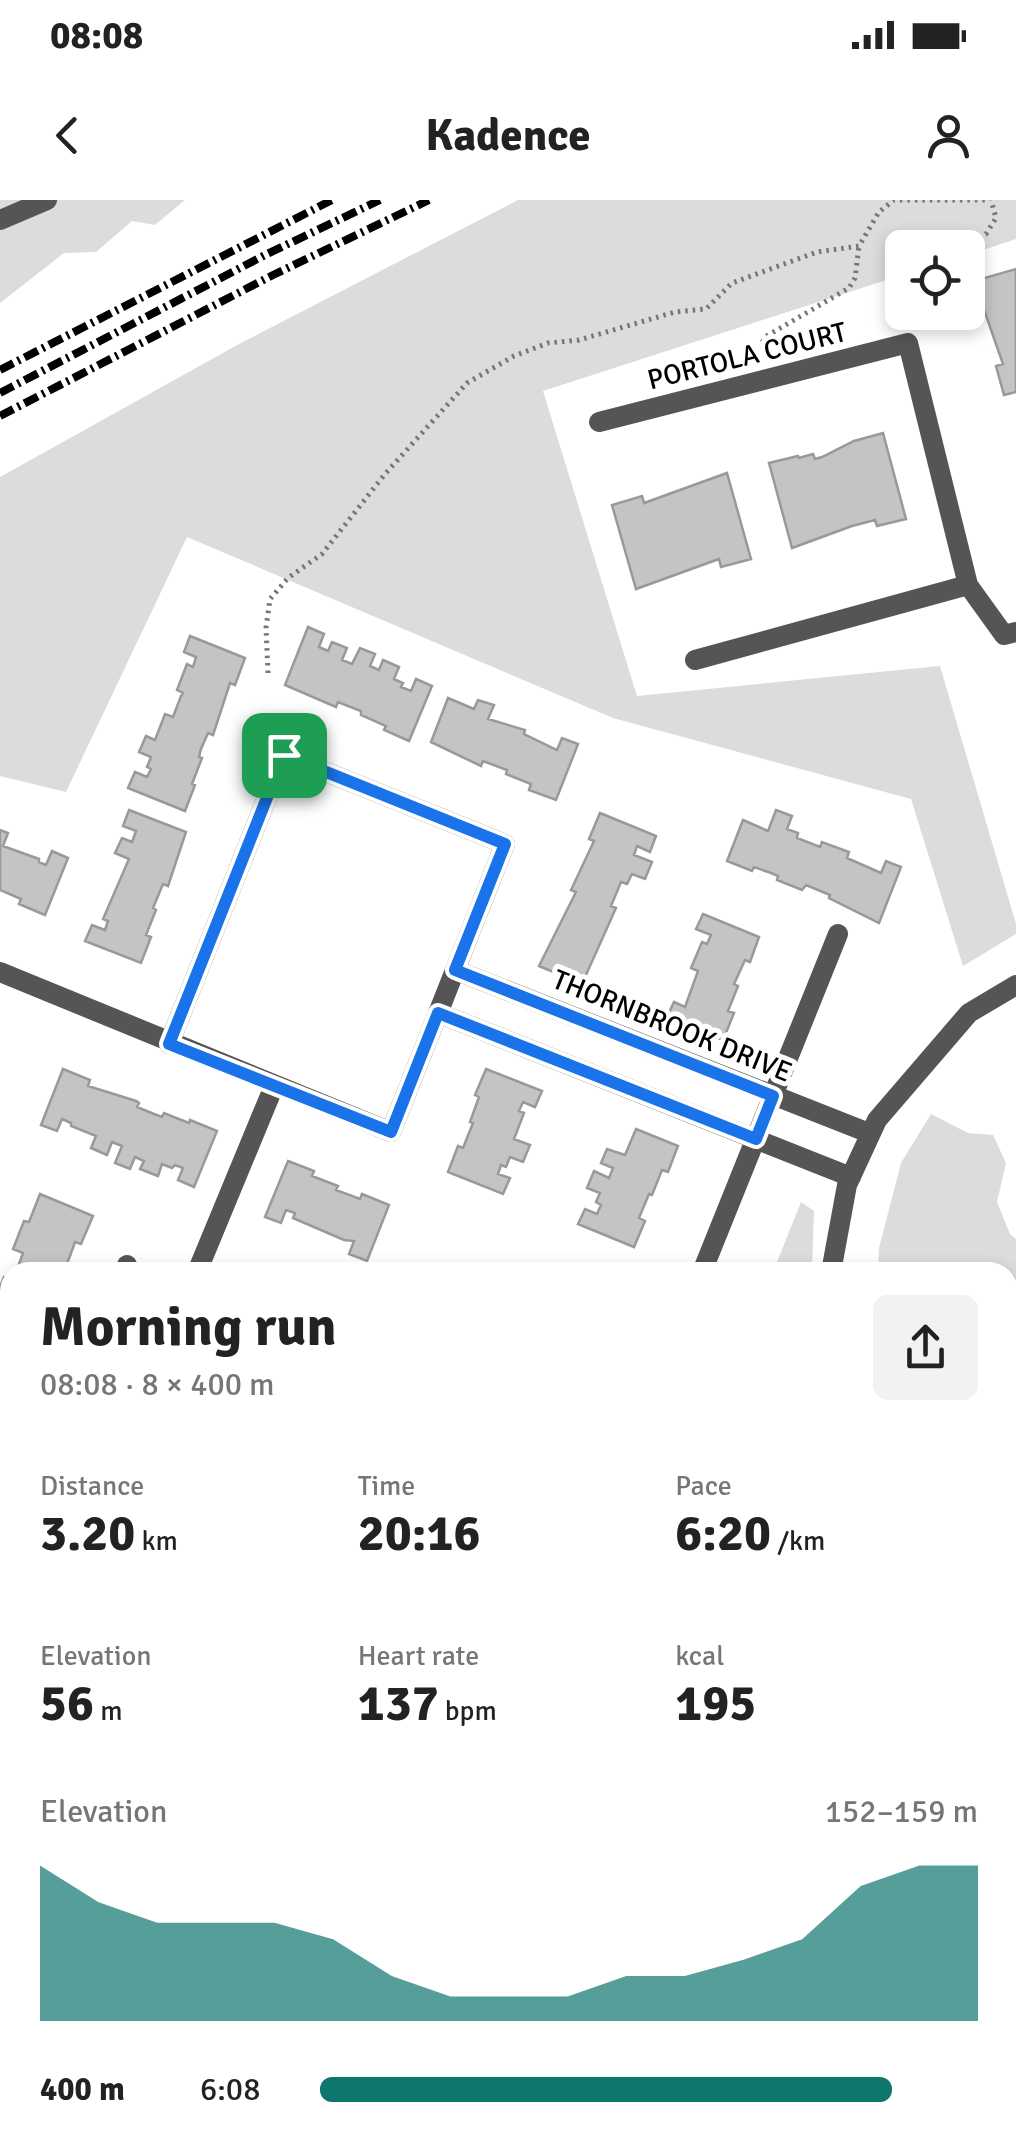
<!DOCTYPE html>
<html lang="en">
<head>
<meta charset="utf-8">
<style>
	body { margin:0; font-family:Signika,sans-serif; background:#f2f2f2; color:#222; height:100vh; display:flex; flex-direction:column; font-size:38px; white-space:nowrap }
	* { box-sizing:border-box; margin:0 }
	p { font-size:32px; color:#767676 }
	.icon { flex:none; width:55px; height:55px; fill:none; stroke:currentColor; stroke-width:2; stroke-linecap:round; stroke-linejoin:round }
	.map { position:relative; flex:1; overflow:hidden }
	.details { position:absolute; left:0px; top:1062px; width:1018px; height:888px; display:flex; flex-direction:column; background:#fff; border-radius:30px 30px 0 0; box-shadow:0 5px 15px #0003 }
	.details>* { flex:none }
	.controls { position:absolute; left:885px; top:30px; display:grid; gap:20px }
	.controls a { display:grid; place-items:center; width:100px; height:100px; border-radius:15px; background:#fff; box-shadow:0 5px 15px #0003; font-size:50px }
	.pin { position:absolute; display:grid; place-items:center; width:85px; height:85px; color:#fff; margin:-42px; border-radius:20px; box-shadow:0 5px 15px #0006 }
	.round { display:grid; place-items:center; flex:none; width:105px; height:105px; border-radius:15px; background:#f2f2f2 }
	.headline { display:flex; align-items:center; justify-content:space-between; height:170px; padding:0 40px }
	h1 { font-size:55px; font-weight:700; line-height:75px }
	.figures { display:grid; grid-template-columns:repeat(3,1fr); gap:15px; height:170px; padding:10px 40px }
	.figures div { display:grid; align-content:center }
	.figures b { font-size:50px; font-weight:700 }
	.figures small { font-size:28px; font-weight:400 }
	.figures p { font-size:28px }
	.chart { height:280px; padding:20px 40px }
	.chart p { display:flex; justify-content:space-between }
	.chart svg { width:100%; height:180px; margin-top:10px; fill:#0f766e; opacity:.7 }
	ul { padding:0 40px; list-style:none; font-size:32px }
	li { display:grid; grid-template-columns:160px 120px 1fr; align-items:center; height:75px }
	li i { height:25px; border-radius:12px; background:#0f766e }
	.status { display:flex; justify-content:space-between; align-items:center; height:70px; padding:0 50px; background:#fff; direction:ltr }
	.status svg { height:28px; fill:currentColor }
	header { display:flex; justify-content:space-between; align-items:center; height:130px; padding:0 40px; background:#fff; font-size:45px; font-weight:700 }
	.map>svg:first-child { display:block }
	.green { fill:#dcdcdc }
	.building { fill:#c4c4c4; stroke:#999; stroke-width:2.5 }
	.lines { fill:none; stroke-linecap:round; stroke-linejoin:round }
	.path { stroke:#777; stroke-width:5; stroke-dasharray:2.5 5; stroke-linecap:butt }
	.street { stroke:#555; stroke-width:20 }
	.rail { stroke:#000; stroke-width:8; stroke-dasharray:15 5 2.5 5; stroke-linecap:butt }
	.route-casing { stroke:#fff; stroke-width:20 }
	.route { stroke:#1a73e8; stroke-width:12 }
	.labels { text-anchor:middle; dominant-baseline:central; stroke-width:10; stroke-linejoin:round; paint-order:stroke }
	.street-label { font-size:28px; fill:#000; stroke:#fff }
</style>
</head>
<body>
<div class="status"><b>08:08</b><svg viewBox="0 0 49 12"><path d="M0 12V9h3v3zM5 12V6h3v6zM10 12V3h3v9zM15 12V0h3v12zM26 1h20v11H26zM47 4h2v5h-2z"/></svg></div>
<header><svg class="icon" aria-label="back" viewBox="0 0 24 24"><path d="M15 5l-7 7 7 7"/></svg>Kadence<svg class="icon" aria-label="person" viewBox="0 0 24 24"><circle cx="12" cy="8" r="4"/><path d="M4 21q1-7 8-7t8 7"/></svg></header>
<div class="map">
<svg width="1016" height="1948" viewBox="0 0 1016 1948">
	<rect width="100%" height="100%" fill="#fff"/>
	<path class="green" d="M0 0H185L155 25 132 21 96 52 64 53 0 103Z
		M518 0H1016V39L968 55V48H902V75L543 191 637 496 940 466 1016 724V734L963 766 911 599 613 518 187 337 66 592 0 576V277L239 144Z
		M931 914 968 933 993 935 1006 963 997 1002 1010 1034 1016 1039V1126L1008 1130V1072H878L879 1048 901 963Z
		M801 1002 814 1011 812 1072H773Z
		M1016 1166V1327L1008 1321V1169Z
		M10 1940H175L186 1948H10Z"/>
	<path class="building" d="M1016 69V192L1004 195 996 166 1003 164 974 81Z
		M883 233 906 319 877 326 875 320 852 326 792 348 769 263 798 256 799 258 813 254 815 259 822 257 854 241Z
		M727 273 751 359 721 367 719 359 636 389 612 305 642 296 644 303Z
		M308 427 324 434 319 447 328 451 332 442 347 448 342 460 352 464 360 448 375 454 370 466 379 470 383 460 399 467 394 479 403 483 401 487 411 491 416 479 432 486 409 541 384 530 386 526 361 515V511L338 502 336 507 285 485Z
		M190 436 245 458 235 485 230 483 213 535 208 533 201 549 199 557 202 558 192 584 195 585 185 611 128 588 135 572 147 577 151 569 147 567 151 557 139 552 146 536 155 540 165 514 173 517 181 496 183 493 177 490 187 464 193 467 196 457 184 452Z
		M448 498 474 509 478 500 494 505 488 519 525 530 524 534 557 550 562 538 578 544 556 600 529 590 531 584 506 574 507 570 483 561 481 566 431 542Z
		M129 610 186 632 168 686 163 684 153 708 156 710 146 735 151 737 141 763 85 741 92 725 105 730 108 721 103 719 129 659 115 653 122 638 132 642 136 631 123 626Z
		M776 610 792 616 787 629 798 633 797 638 820 647 822 642 849 652 847 658 881 673 886 661 901 667 879 723 829 698 830 695 806 685 802 690 777 680 778 676 771 673 754 667 752 671 727 661 743 620 768 631Z
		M600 613 656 636 650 652 637 646 634 655 652 662 645 679 632 674 627 684 621 682 611 706 616 708 582 784 539 766 576 692 571 690 594 641 589 639Z
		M0 630 8 633 3 646 39 659V662L46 665 52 651 68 658 45 715 19 704 21 699 0 690Z
		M703 714 759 737 750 762 745 760 734 784 738 786 728 811 734 813 723 840 667 817 674 802 685 807 698 771 691 768 702 742 707 744 711 735 696 729Z
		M63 869 90 880 88 886 136 901 139 903 137 907 154 914 162 917 164 913 189 923 190 920 217 931 194 987 178 980 183 968 175 965 172 968 162 964 158 976 140 969 144 961 135 957 130 969 115 963 122 946 112 942 107 955 91 948 96 936 71 926V923L62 919 57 931 41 925Z
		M486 869 542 891 535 907 523 902 519 911 524 913 514 939 530 945 523 962 510 957 506 967 501 965 498 974 510 978 503 994 448 972 458 946 463 948 473 923 470 922 479 897 475 895Z
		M636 929 678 946 668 972 662 970 652 995 649 994 639 1018 645 1021 634 1047 578 1024 585 1009 597 1014 601 1005 596 1002 600 993 587 988 594 971 609 978 613 968 601 963 607 949 625 955Z
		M288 961 314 971 312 976 338 986 336 990 360 999 362 994 389 1005 367 1061 349 1054 354 1041 344 1040 293 1018 295 1013 286 1010 281 1023 265 1017Z
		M40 994 93 1016 81 1044 75 1042 70 1056 64 1070 69 1072H16L23 1053 13 1049 24 1021 29 1022Z
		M4 1077 10 1080V1210H7L0 1228V1087Z
		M1008 1446 1016 1452V1509L1011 1517 1008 1514Z
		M1008 1641 1016 1647V1677L1008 1689Z
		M1008 1911 1016 1918V1948H984L989 1940H1008Z
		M248 1940H293L301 1946 243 1948Z
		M500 1940H567L562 1948H500L496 1945Z
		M770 1940H820L814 1948H781Z"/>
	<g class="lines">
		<path class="path" d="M959 48 986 34 996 18 991 0
			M902 119 898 101 902 94
			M765 157 762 143 765 137 849 88 855 78 859 46
			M268 473 266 428 270 399 288 378 322 354 385 274 467 183 514 156 548 143 579 140 675 112 706 109 732 83 817 52 859 46 879 12 894 0H989
			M1008 1163 1016 1144"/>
		<path class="street" d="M0 20 47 0
			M599 222 908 143 968 385 1004 435 1016 432
			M695 460 968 385
			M455 770 869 933
			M0 772 391 932 505 644 284 555 169 844
			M438 813 851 977
			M124 1072 127 1065
			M197 1072 274 886
			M702 1072 838 734
			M831 1072 847 985 877 920 969 813 1016 785
			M0 1374 10 1350
			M1008 1377 1016 1382
			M0 1599 10 1562
			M1008 1767 1016 1760
			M1008 1834 1016 1842"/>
		<path class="rail" d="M0 170 332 0
			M0 193 265 55 380 0
			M0 216 273 75 429 0"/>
	</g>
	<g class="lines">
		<g class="route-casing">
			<path id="route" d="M284 555 505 644 455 770 773 896 756 939 438 813 391 932 169 844Z"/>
		</g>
		<use href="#route" class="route"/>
	</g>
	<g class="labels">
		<g class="street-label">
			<text transform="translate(747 156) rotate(-14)">PORTOLA COURT</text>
			<text transform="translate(672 826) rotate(22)">THORNBROOK DRIVE</text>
		</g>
	</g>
</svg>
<div class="controls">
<a><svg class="icon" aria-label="locate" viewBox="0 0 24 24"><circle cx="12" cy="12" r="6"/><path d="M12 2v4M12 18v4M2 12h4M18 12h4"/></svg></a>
</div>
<div class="pin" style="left:284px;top:555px;background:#1e9e55"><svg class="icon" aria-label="arrive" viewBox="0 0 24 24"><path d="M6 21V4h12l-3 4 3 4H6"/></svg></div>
<section class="details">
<div class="headline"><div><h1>Morning run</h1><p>08:08 · 8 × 400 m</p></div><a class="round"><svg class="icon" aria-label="share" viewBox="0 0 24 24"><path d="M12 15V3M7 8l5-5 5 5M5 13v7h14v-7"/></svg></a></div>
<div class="figures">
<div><p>Distance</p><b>3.20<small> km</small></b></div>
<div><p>Time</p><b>20:16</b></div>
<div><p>Pace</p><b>6:20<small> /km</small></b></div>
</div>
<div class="figures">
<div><p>Elevation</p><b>56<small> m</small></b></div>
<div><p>Heart rate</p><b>137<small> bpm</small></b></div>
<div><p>kcal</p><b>195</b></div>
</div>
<div class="chart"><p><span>Elevation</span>152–159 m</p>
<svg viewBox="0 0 160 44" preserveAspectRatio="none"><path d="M0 44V6L10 15L20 20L30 20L40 20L50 24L60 33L70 38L80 38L90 38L100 33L110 33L120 29L130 24L140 11L150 6L160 6V44z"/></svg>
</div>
<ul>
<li><b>400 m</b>6:08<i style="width:87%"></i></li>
</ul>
</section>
</div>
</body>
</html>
